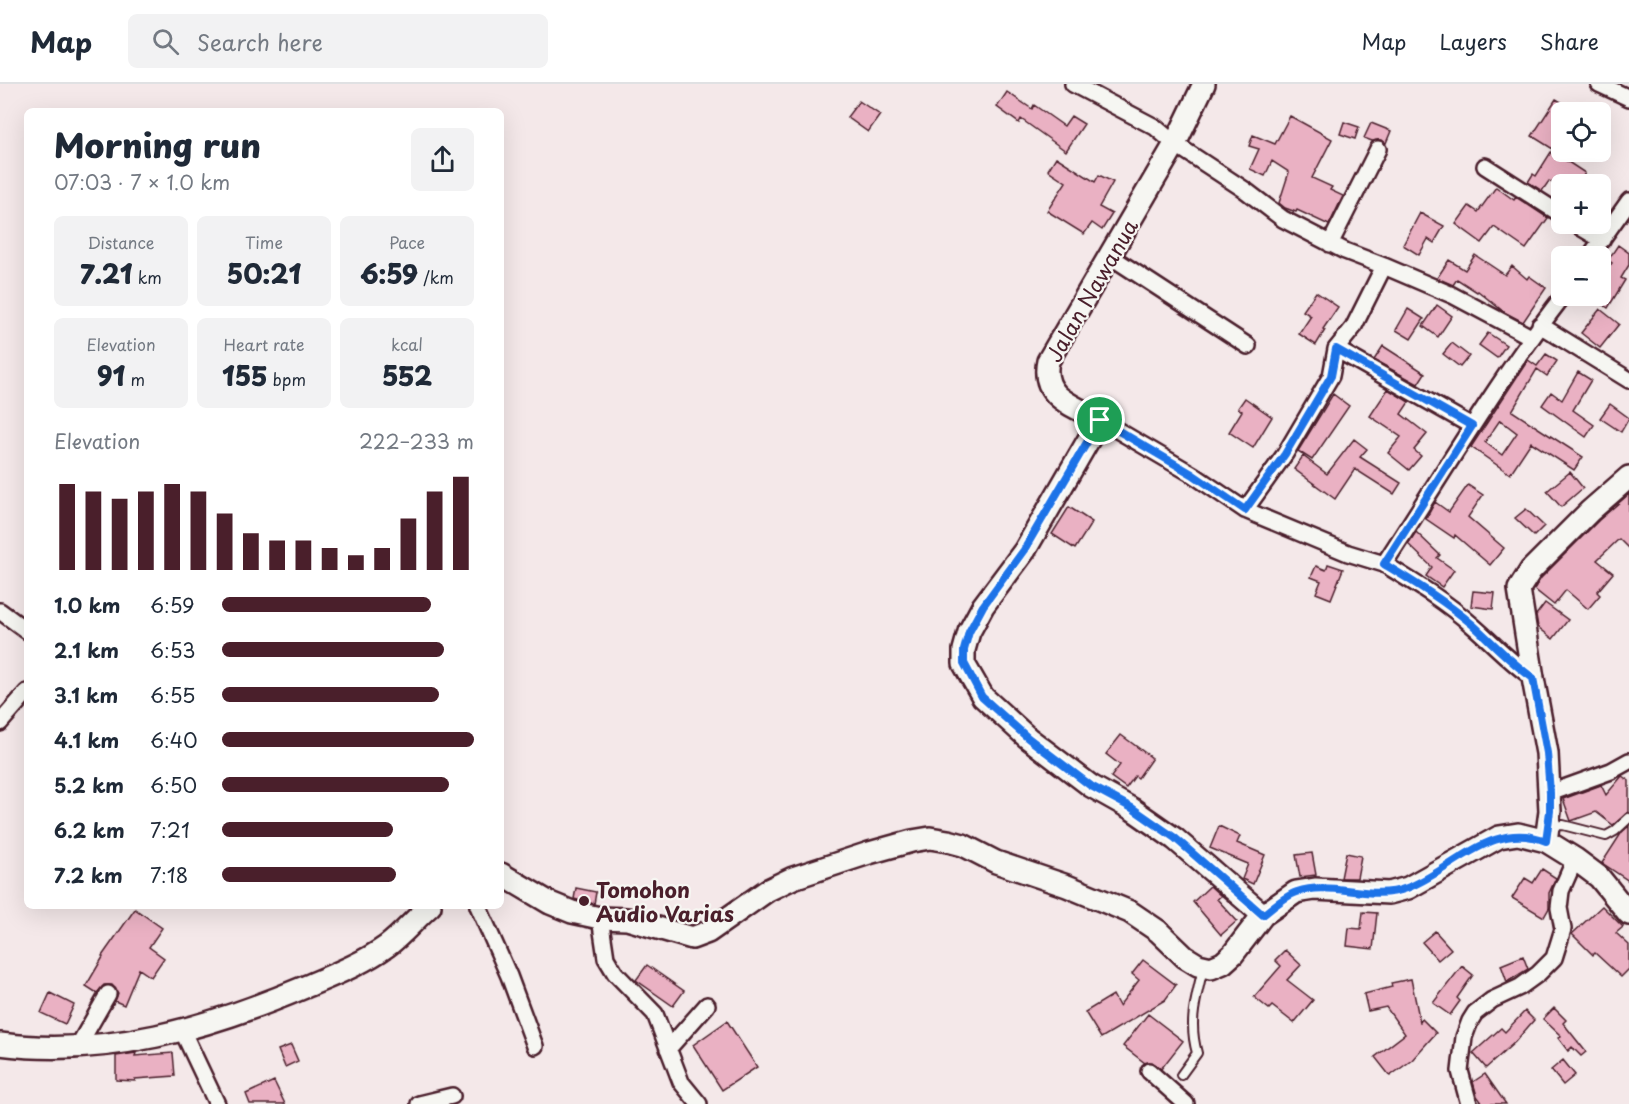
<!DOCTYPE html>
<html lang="en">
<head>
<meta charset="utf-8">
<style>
	body { margin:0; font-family:"Playpen Sans",sans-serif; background:#f2f2f3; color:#1f2937; height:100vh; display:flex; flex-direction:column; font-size:22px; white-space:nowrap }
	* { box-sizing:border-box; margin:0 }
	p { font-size:20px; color:#747a83 }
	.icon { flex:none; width:33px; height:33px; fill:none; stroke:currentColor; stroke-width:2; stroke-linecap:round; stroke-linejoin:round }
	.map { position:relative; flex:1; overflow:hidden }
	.drawer { position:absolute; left:24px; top:24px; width:480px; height:801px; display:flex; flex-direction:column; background:#fff; border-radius:9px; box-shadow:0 6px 24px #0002 }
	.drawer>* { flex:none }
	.fabs { position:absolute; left:1551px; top:18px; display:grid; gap:12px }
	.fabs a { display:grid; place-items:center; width:60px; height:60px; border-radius:9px; background:#fff; box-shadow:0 6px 24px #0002; font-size:30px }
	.pin { position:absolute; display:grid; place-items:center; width:51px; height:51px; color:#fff; margin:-26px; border:3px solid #fff; border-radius:50%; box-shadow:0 2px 6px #0007 }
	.round { display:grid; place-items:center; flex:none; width:63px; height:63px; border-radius:9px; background:#f2f2f3 }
	.head { display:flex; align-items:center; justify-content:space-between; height:102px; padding:0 30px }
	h1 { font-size:33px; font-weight:800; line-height:45px }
	.metrics { display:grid; grid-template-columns:repeat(3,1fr); gap:9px; height:102px; padding:6px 30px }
	.metrics div { display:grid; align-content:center; border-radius:9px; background:#f2f2f3; text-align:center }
	.metrics b { font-size:26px; font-weight:800 }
	.metrics small { font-size:16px; font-weight:400 }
	.metrics p { font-size:16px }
	.chart { height:168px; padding:12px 30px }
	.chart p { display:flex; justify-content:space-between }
	.chart svg { width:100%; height:108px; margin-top:6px; stroke:#4a1f2b; stroke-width:6 }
	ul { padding:0 30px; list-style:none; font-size:20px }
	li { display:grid; grid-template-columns:96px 72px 1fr; align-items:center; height:45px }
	li i { height:15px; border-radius:8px; background:#4a1f2b }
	header { display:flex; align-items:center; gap:36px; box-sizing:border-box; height:84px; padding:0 30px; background:#fff; border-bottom:2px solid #e0e1e3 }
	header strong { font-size:28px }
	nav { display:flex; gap:33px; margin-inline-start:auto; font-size:21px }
	.search { width:420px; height:54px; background:#f2f2f3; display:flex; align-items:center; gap:15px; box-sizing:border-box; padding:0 21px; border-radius:9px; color:#747a83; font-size:22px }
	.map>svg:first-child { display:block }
	.building { fill:#eab1c3; stroke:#4a1f2b; stroke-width:1.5; fill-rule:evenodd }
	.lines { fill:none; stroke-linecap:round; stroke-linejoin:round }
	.lane-casing { stroke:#4a1f2b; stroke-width:12 }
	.street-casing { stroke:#4a1f2b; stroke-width:20 }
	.secondary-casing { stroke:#4a1f2b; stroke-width:26 }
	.lane { stroke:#f6f6f2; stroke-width:8 }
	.street { stroke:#f6f6f2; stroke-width:15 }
	.secondary { stroke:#f6f6f2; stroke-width:21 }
	.route-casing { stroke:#fff; stroke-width:12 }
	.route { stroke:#1a73e8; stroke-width:8 }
	.poi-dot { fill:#4a1f2b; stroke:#f6f6f2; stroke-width:2 }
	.labels { text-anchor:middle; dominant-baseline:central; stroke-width:4.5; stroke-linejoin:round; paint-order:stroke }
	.street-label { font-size:21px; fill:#4a1f2b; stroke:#f6f6f2 }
	.poi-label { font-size:21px; font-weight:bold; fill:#4a1f2b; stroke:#f6f6f2; text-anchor:start }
</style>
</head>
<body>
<header>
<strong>Map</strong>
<div class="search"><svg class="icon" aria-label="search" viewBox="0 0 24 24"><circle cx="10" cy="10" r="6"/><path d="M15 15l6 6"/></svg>Search here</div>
<nav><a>Map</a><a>Layers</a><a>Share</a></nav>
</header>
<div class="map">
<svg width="1629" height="1020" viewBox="0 0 1629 1020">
	<rect width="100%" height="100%" fill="#f4e8e9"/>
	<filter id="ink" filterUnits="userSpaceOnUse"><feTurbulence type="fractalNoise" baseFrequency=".0167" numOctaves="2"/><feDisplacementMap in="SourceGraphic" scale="12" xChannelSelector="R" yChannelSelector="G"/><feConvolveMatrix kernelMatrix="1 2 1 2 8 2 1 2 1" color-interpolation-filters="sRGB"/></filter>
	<g filter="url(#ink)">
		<path class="building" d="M1007 8 1032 25 1034 21 1064 42 1071 32 1084 40 1066 67 1021 35 1019 39 997 23Z
			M1556 15 1578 28H1562V74L1585 89 1582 94 1593 100H1554L1549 97 1542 107 1528 98 1533 90 1536 92 1553 65 1532 52Z
			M859 17 880 31 868 48 847 33Z
			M1290 32 1332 55 1312 94 1332 103 1330 106 1343 112 1329 141 1297 126 1296 128 1285 124 1279 119 1289 88 1272 77 1265 92 1250 85 1259 65 1249 62 1253 51 1275 60Z
			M1344 38 1359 43 1355 55 1340 50Z
			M1371 39 1391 47 1386 59 1382 56 1372 57 1364 54Z
			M1056 73 1095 98 1099 91 1113 98 1099 123 1112 130 1102 146 1092 139 1084 150 1047 127 1066 98 1048 86Z
			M1496 103 1514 116 1516 113 1548 134 1526 165 1494 143 1482 159 1456 140 1469 122 1478 128Z
			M1420 129 1444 142 1434 159 1428 155 1419 171 1403 161Z
			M1618 161 1629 169V181L1621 194 1625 196 1608 224 1590 212H1600V195L1612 179 1608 176Z
			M1475 171 1505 191 1512 182 1527 195 1529 192 1546 204 1523 238 1504 228 1478 207 1477 208 1457 195 1453 201 1437 194 1449 176 1465 186Z
			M1316 208 1338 223 1323 245 1325 246 1316 261 1299 250 1311 232 1303 227Z
			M1437 221 1452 232 1438 253 1423 242Z
			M1408 225 1424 235 1411 255 1396 246Z
			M1600 225 1619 240 1600 264 1581 249Z
			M1488 249 1506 261 1497 274 1479 261Z
			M1452 259 1469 272 1460 283 1443 270Z
			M1383 262 1425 289 1418 300 1374 276Z
			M1546 270 1557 277 1547 292 1537 285 1512 327 1583 373 1574 386 1531 358 1510 390 1471 363 1528 276 1537 282ZM1500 336 1517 349 1502 371 1485 358Z
			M1578 288 1591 296 1573 326 1594 341 1586 353 1542 321 1551 308 1562 316Z
			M1388 305 1409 318 1401 330 1427 350 1414 366 1421 372 1409 386 1388 369 1401 353 1370 332Z
			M1333 310 1349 322 1312 376 1298 367Z
			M1245 314 1272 333 1253 364 1229 348 1242 327 1238 324Z
			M1610 320 1629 334 1621 348 1600 334Z
			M1354 355 1367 365 1360 373 1401 399 1394 410 1355 385 1335 415 1294 385 1303 372 1327 390Z
			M1570 388 1583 404 1561 423 1547 407Z
			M1468 401 1483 411 1468 433 1504 464 1490 481 1455 451 1454 454 1426 435 1435 418 1449 428Z
			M1629 410V465L1619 455 1597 476 1613 489 1597 508 1600 511 1588 525 1566 506 1554 521 1534 505 1541 494 1599 436Z
			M1069 423 1092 438 1075 465 1052 450Z
			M1526 425 1544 442 1534 452 1515 434Z
			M1416 448 1440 471 1437 474 1454 486 1442 503 1426 492 1432 483 1408 460Z
			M1328 480 1343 485 1331 515 1316 509 1321 497 1311 493 1316 482 1326 486Z
			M1473 507 1495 509 1493 525 1471 522Z
			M1545 519 1568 536 1553 555 1538 543 1536 531Z
			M1121 651 1152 674 1138 694 1135 692 1126 704 1111 693 1120 681 1106 670Z
			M1622 692 1629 697V728L1613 741 1596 728 1571 737 1563 715 1601 701 1606 711Z
			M1219 742 1240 752 1237 759 1265 771 1253 800 1242 795 1248 780 1210 764Z
			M1629 742V797L1602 779 1622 748Z
			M1312 769 1316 791 1300 793 1296 771Z
			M1346 769 1361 772 1357 794H1341Z
			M1542 785 1556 794 1549 809V824L1544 833 1512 814 1525 794 1533 799Z
			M1210 802 1221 812 1217 815 1237 837 1221 851 1193 818Z
			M576 804 596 808 594 820 574 815Z
			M1602 822 1623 843 1616 849 1629 861V885L1621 893 1595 869 1593 871 1572 850Z
			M135 825 162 844 149 863 164 874 151 893 139 885 124 921 115 917 118 909 112 901H104L97 909 86 902 103 873 102 872Z
			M1363 828 1377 829 1373 865 1347 862 1349 844 1361 845Z
			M1435 847 1451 865 1438 876 1422 858Z
			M1285 866 1301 881 1287 896 1313 916 1294 939 1272 922 1269 925 1254 913 1281 882 1275 876Z
			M1523 872 1528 885 1507 898 1501 881Z
			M1143 876 1176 901 1165 916 1101 954 1085 928 1113 911 1119 922 1139 896 1132 890Z
			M647 881 684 907 673 922 636 896Z
			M1462 882 1473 891 1457 914 1460 917 1450 931 1433 919Z
			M1411 895 1420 938 1422 935 1436 949 1412 976 1390 992 1375 973 1405 950 1386 923 1368 927 1364 910 1392 903 1391 899Z
			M50 909 74 921 65 940 41 929Z
			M1554 924 1566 936 1563 939 1586 968 1581 972 1572 963 1568 967 1558 954 1561 952 1543 935Z
			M1525 927 1534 936 1515 958 1486 984 1473 969 1501 944 1505 948Z
			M1148 930 1183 957 1161 985 1152 978 1145 979 1123 962Z
			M727 937 757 983 722 1006 693 961Z
			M291 961 298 977 285 983 278 966Z
			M136 969 135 972 173 969 175 992 135 995V997L116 996V972Z
			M1563 976 1575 991 1563 1001 1551 986Z
			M1485 990 1506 1020H1483L1477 1012 1473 998Z
			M274 997 285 1020H250L246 1010Z"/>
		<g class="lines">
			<g class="lane-casing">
				<path id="lane" d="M1549 742 1563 741 1606 752 1615 747 1629 734
					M1181 991 1197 969C1188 937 1196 916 1203 884"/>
			</g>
			<g class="street-casing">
				<path id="street" d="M1073 0 1155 43 1175 60 1245 106 1283 135 1345 167 1384 182 1353 244 1336 265 1331 292 1285 370 1245 426
					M1599 0 1629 14
					M1485 82 1562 131
					M1575 140 1602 156
					M1330 160 1378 65
					M1110 172 1248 262
					M1590 172 1629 117
					M1384 182 1452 211 1531 253
					M1540 241 1629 296
					M1336 265 1472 342
					M1100 336 1192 390 1245 426 1348 469 1384 480C1443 390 1497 297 1563 212
					M1384 480C1415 499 1445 517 1472 541 1493 559 1510 578 1533 594
					M0 527 27 547
					M0 639 27 608
					M1550 709 1611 687 1629 677
					M478 822 509 892 535 962
					M600 834 606 874 615 889 655 930 681 998 699 1020
					M182 946 217 1020
					M77 964 108 910
					M668 965 707 921
					M1149 987 1186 1020
					M419 1020 452 1012
					M1469 1020 1460 987 1464 953 1470 937 1475 929 1492 916 1520 903 1538 890 1554 874 1563 845 1559 824 1561 807 1575 775"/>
			</g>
			<g class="secondary-casing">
				<path id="secondary" d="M1204 0 1175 60 1048 277C1040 313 1074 322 1100 336L1025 466 983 522 969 548 964 566V580L983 613 1028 654 1091 702 1132 725 1175 755 1263 831
					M1546 757 1550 727 1547 669 1533 594 1519 505 1531 486 1590 427 1629 393
					M501 790 550 819 572 828 600 834 627 835 692 854 708 848 768 806 793 794 869 769 912 757 930 754 948 757 963 761 996 778 1067 802 1130 828 1158 847 1185 873 1198 881 1211 884 1223 879 1233 870 1263 831 1296 808 1315 805 1389 809 1408 804 1499 753 1518 750 1546 757 1575 775 1599 793 1629 830
					M0 960C106 974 208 944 305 903 333 891 362 880 387 862 402 851 415 835 430 822"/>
			</g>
			<use href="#lane" class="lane"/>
			<use href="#street" class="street"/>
			<use href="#secondary" class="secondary"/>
		</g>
	</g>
	<g class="lines" filter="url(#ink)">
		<g class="route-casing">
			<path id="route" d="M1336 265 1472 342 1384 480C1415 499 1445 517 1473 541 1493 559 1510 578 1533 594L1547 669 1550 709V727L1546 757C1492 735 1454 786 1407 804 1371 818 1332 796 1297 808 1285 812 1273 823 1263 831L1175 754 1132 724 1091 702 1028 654 982 613 964 579V566L969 548 983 522 1024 466 1100 336 1192 390 1245 426 1285 370 1331 292Z"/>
		</g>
		<use href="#route" class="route"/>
	</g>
	<circle class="poi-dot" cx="584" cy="817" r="6"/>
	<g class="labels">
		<g class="street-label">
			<text transform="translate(1091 206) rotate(-60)">Jalan Nawanua</text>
		</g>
		<g class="poi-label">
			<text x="596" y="805">Tomohon<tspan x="596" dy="24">Audio Varias</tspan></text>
		</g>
	</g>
</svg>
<div class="fabs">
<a><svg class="icon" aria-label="locate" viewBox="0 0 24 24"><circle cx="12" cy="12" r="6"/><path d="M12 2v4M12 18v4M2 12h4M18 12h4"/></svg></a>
<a>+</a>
<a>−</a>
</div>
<div class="pin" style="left:1100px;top:336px;background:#1e9e55"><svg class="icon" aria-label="arrive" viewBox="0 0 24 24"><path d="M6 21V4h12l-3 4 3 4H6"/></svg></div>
<section class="drawer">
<div class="head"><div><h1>Morning run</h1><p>07:03 · 7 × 1.0 km</p></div><a class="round"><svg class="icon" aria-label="share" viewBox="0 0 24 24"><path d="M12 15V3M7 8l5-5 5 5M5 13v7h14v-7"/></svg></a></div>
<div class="metrics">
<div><p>Distance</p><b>7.21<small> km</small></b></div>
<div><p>Time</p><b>50:21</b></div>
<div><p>Pace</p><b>6:59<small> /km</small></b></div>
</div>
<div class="metrics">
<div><p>Elevation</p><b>91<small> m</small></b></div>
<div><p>Heart rate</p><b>155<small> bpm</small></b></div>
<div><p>kcal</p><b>552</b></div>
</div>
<div class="chart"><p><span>Elevation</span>222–233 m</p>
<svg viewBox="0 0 160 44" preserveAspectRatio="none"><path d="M5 44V9M15 44V12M25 44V15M35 44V12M45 44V9M55 44V12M65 44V21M75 44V29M85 44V32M95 44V32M105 44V35M115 44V38M125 44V35M135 44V23M145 44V12M155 44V6"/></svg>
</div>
<ul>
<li><b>1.0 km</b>6:59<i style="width:83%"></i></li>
<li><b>2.1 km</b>6:53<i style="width:88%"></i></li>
<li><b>3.1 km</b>6:55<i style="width:86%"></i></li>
<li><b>4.1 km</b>6:40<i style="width:100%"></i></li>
<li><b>5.2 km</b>6:50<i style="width:90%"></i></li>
<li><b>6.2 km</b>7:21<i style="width:68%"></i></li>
<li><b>7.2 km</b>7:18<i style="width:69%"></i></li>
</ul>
</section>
</div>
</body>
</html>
